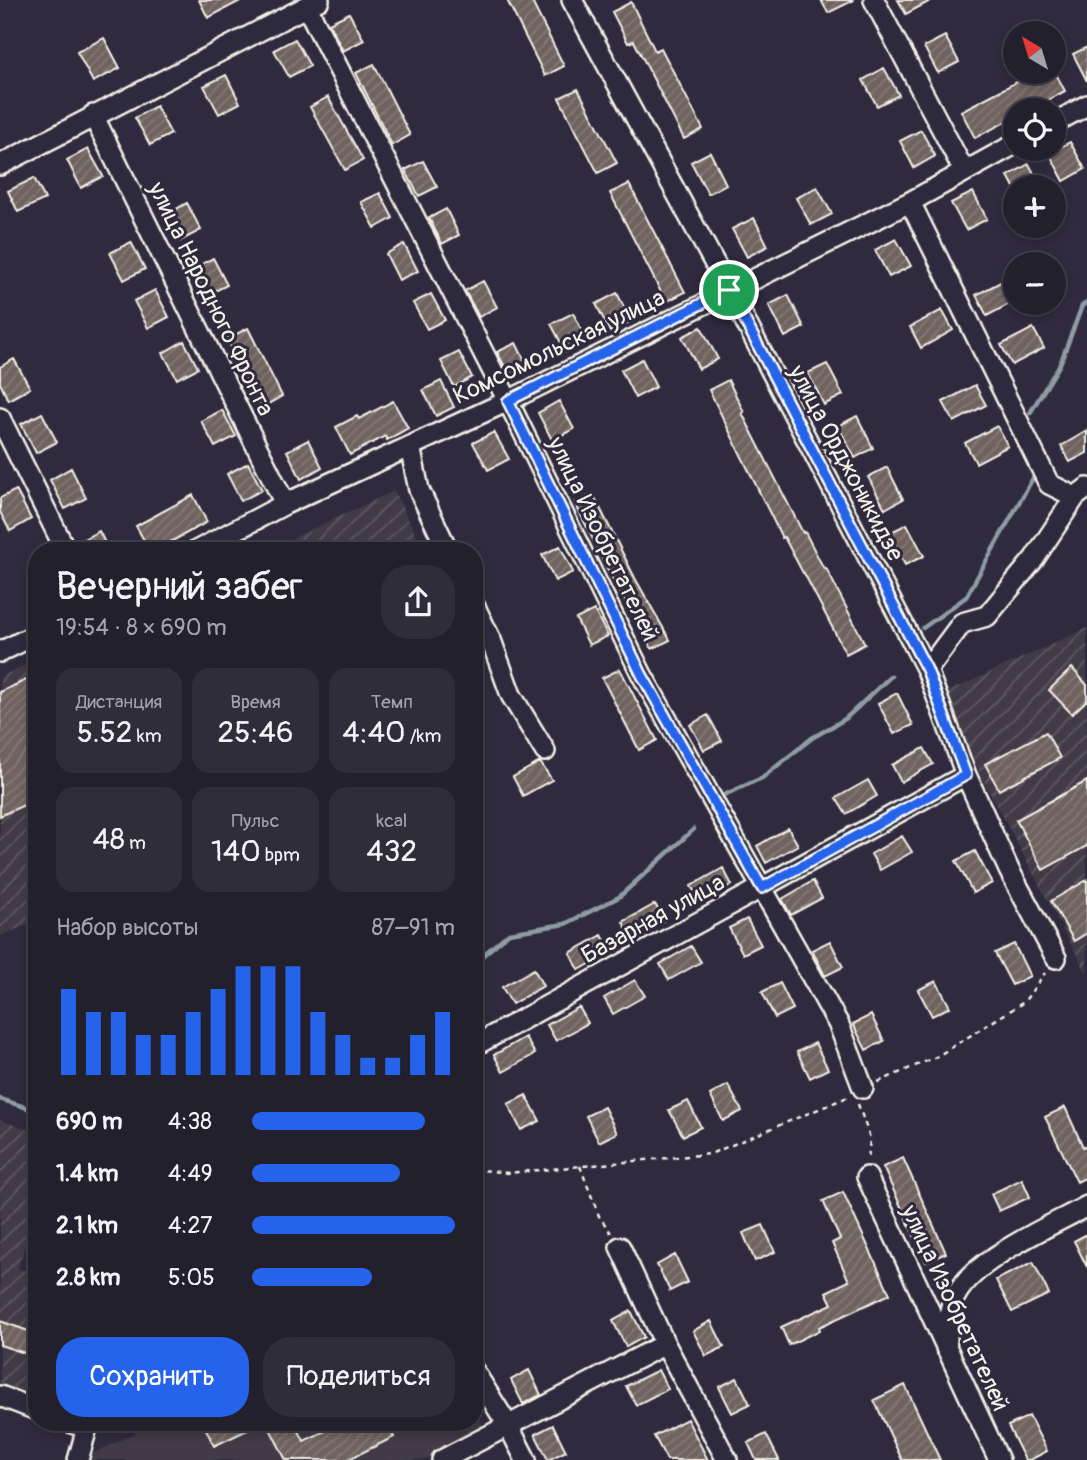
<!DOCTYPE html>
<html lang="ru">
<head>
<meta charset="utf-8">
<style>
	body { margin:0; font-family:Pangolin,sans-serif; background:#2f2d3a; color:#f1f3f6; height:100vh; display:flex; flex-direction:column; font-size:26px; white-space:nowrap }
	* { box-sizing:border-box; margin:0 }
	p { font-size:23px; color:#a3a3aa }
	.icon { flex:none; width:38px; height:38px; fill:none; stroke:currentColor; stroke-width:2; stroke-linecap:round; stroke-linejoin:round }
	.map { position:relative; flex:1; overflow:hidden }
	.drawer { position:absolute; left:28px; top:542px; width:455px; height:889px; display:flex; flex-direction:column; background:#23202e; border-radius:28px; box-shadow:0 4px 10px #0003,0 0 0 2px #403e4a }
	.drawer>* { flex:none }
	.needle { width:46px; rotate:322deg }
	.fabs { position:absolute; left:1003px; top:21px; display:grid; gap:14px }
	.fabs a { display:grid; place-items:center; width:63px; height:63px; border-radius:50%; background:#23202e; box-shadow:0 4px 10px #0003,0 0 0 2px #403e4a; font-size:35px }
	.pin { position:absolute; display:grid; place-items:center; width:60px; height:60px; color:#fff; margin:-30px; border:4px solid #fff; border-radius:50%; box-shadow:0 2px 7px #0007 }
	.round { display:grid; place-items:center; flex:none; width:74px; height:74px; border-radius:28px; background:#2f2d3a }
	.headline { display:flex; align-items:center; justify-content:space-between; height:119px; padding:0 28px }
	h1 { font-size:38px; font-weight:600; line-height:52px }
	.metrics { display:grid; grid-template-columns:repeat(3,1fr); gap:10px; height:119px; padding:7px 28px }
	.metrics div { display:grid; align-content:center; border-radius:18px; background:#2f2d3a; text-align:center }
	.metrics b { font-size:30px; font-weight:600 }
	.metrics small { font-size:19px; font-weight:400 }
	.metrics p { font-size:19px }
	.chart { height:196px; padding:14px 28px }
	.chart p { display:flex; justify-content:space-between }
	.chart svg { width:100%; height:126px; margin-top:7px; stroke:#2563eb; stroke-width:6 }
	.action { display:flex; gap:14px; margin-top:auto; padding:14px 28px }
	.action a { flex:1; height:80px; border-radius:28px; background:#2563eb; color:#fff; font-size:28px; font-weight:600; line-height:80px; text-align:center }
	.action a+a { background:#2f2d3a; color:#f1f3f6 }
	ul { padding:0 28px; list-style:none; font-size:23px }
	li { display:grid; grid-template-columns:112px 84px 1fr; align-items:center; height:52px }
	li i { height:18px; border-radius:9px; background:#2563eb }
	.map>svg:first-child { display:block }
	.built { fill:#423b47 }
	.industrial { fill:url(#industrial-furrows) }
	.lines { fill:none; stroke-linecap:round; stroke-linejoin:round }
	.stream { stroke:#8f9ca3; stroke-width:4.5 }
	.building { fill:url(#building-hatch); stroke:#f4f1e8; stroke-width:2 }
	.minor-casing { stroke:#f4f1e8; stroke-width:24 }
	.path { stroke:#f4f1e8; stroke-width:2.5; stroke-dasharray:5 5; stroke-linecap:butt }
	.minor { stroke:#2f2a3d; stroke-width:19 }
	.route-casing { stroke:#fff; stroke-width:14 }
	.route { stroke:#2563eb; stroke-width:9 }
	.labels { text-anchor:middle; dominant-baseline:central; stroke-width:6; stroke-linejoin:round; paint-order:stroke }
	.street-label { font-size:24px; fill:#f4f1e8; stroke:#2f2a3d }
</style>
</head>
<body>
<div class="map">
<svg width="1087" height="1460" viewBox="0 0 1087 1460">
	<defs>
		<pattern id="industrial-furrows" width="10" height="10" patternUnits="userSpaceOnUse" patternTransform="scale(1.75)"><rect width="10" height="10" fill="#423b47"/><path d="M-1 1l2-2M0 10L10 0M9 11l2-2" fill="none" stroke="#5e5862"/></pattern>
		<pattern id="building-hatch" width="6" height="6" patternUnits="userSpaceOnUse" patternTransform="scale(1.75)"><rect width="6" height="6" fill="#6f625e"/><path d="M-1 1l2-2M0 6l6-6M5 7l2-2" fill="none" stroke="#847975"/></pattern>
	</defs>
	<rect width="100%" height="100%" fill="#2f2a3d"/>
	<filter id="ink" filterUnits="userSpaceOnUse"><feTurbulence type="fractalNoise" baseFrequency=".0143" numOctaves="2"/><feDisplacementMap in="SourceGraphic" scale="14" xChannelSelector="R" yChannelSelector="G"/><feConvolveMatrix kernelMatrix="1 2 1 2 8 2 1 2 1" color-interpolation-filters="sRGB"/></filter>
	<g filter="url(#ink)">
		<path class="built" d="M474 1408 485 1430 425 1460H89L90 1455 156 1423H474Z"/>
		<path class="industrial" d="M394 491 424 551H266Z
			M1087 628V974L981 776 945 693Z
			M37 660V921L0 936V677Z
			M0 1120 37 1133V1208L18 1268 37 1275V1403L0 1388Z"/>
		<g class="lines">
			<path class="stream" d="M1030 413 1060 364 1082 306 1087 302
				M923 628 966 597 1033 478
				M724 795 762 778 812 738 845 719 891 676
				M474 963 509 933 565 924 619 897 694 829
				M0 1099 37 1111"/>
		</g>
		<path class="building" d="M199 0H242L208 18Z
			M507 0H531L564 66 545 76Z
			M821 0H854L828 13Z
			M898 0H932L906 14Z
			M631 2 655 51 661 48 703 129 684 139 634 41 628 43 612 12Z
			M349 13 364 40 343 51 329 23Z
			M945 36 959 62 938 73 924 47Z
			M104 38 120 68 93 82 77 52Z
			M295 39 310 66 289 77 274 50Z
			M1087 47V81L1073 54Z
			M374 64 410 135 392 145 356 73Z
			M884 68 899 95 877 106 863 80Z
			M1036 72H1055L1065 91 1029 110H1015V117L975 138 961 111Z
			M226 75 240 103 219 114 204 86Z
			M578 89 617 163 598 173 559 98Z
			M328 97 363 160 345 170 310 107Z
			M156 106 171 134 150 145 135 118Z
			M921 130 935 156 914 168 900 141Z
			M1070 142 1085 169 1064 181 1049 153Z
			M88 149 103 176 81 188 67 160Z
			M710 152 726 184 708 194 691 162Z
			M423 161 437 187 419 196 405 170Z
			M1029 164 1041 187H1014L1008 176Z
			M34 178 45 199 18 212 8 191Z
			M629 184 685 292 666 302 610 193Z
			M817 187 832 214 811 225 796 198Z
			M973 192 987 219 966 230 951 203Z
			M380 193 393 218 375 228 361 202Z
			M187 203 201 230 180 241 166 215Z
			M446 209 459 235 442 244 429 218Z
			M754 218 768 246 747 257 732 229Z
			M896 239 911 266 889 277 875 250Z
			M131 242 145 269 124 280 110 253Z
			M404 244 418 271 399 280 386 254Z
			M213 258 227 285 205 296 192 269Z
			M1008 278 1015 291V301L987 316 976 295Z
			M483 281 497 307 479 317 465 291Z
			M155 290 169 317 148 328 134 301Z
			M617 293 631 321 610 332 596 304Z
			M431 294 445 320 427 329 413 303Z
			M788 295 804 327 785 337 769 305Z
			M942 310 953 330 921 348 910 327Z
			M573 313 587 340 566 352 551 324Z
			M701 327 718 359 699 369 682 337Z
			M248 328 282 396 261 408 227 339Z
			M1033 328 1044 348 1012 365 1001 345Z
			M184 341 198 368 177 379 163 353Z
			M516 343 529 369 511 378 497 352Z
			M459 352 472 377 454 387 441 361Z
			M14 359 30 388 8 400 0 383V367Z
			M642 359 656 387 635 398 621 370Z
			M827 364 843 395 824 405 808 373Z
			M728 380 744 412 742 413 803 533 805 532 824 569 826 568 865 644 846 654 804 573H803L784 537 782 538 709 390Z
			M441 381 454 407 436 416 423 390Z
			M975 385 986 405 954 422 943 402Z
			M393 401 408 428 387 440 385 436 350 455 336 427 357 416 359 419Z
			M559 401 574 429 552 440 538 413Z
			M222 410 236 436 215 447 201 421Z
			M42 413 57 442 36 453 21 424Z
			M857 416 873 448 855 458 838 426Z
			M997 426 1008 446 976 463 965 443Z
			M1087 431V453L1070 462 1061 446Z
			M494 432 509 459 488 470 473 443Z
			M308 440 322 467 301 479 287 451Z
			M248 463 262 490 241 501 227 474Z
			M887 467 903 499 885 509 868 477Z
			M71 468 86 498 65 509 50 480Z
			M16 490 31 519 10 531 0 512V498Z
			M593 494 635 578 670 640 652 649 610 574 575 503Z
			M193 495 207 522 154 551H150L136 526Z
			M907 524 924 556 905 565 889 533Z
			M99 531 109 551H82L78 542Z
			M560 546 573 572 555 581 542 555Z
			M594 610 608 636 589 645 576 619Z
			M1072 668 1087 685V700L1072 714 1049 690Z
			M620 669 657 740 639 750 602 678Z
			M37 675V799L0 816V692Z
			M897 693 913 725 894 734 878 703Z
			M708 715 722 741 704 750 690 725Z
			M1046 732 1060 758 999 790 985 764Z
			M924 748 933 764 901 782 892 765Z
			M540 762 552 780 523 796 513 777Z
			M868 780 877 796 846 814 836 798Z
			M1087 781V846L1043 870 1016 820Z
			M788 828 798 845 766 863 757 846Z
			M902 836 912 852 880 870 871 854Z
			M975 851 992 883 973 893 956 861Z
			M723 868 732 885 701 903 691 886Z
			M1087 880V933L1074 941 1051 901Z
			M813 881 822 898 791 915 782 899Z
			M655 904 664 920 632 938 623 922Z
			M747 919 761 945 743 954 729 928Z
			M602 935 611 952 579 970 570 953Z
			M830 941 843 967 825 976 812 950Z
			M1014 944 1030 976 1012 985 995 953Z
			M691 946 701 962 669 980 660 964Z
			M534 969 543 986 512 1004 502 987Z
			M635 980 645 996 613 1014 604 998Z
			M936 981 950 1007 932 1016 918 990Z
			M780 983 793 1009 775 1018 762 992Z
			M579 1007 588 1023 556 1041 547 1025Z
			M871 1015 884 1041 866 1050 853 1024Z
			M525 1037 535 1054 503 1072 494 1055Z
			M815 1043 828 1069 810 1078 797 1052Z
			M728 1085 742 1111 723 1121 710 1095Z
			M526 1095 540 1121 521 1130 508 1104Z
			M688 1101 701 1127 683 1136 669 1110Z
			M604 1107 617 1133 599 1142 586 1116Z
			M1065 1107 1083 1147 1087 1145V1177L1077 1182 1045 1117Z
			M903 1158 946 1253 926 1262 883 1167Z
			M1022 1179 1030 1197 999 1211 991 1194Z
			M843 1192 890 1294 819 1327 820 1330 789 1345 781 1327 832 1304 826 1292 849 1281 832 1243 840 1239 823 1201Z
			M763 1225 775 1252 755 1261 743 1233Z
			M1087 1234V1267L1074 1241Z
			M675 1255 688 1282 670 1291 657 1265Z
			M1033 1262 1049 1294 1012 1312 996 1280Z
			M631 1311 644 1337 626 1347 613 1321Z
			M0 1321 37 1334V1357L0 1345Z
			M711 1321 724 1347 706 1356 693 1331Z
			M529 1370 541 1395 523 1404 511 1380Z
			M658 1370 668 1389 636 1405 626 1386Z
			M737 1378 750 1404 732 1413 719 1387Z
			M905 1385 940 1460H902L874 1400Z
			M1029 1416 1047 1451 1030 1460H1025L1008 1426Z
			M687 1419 708 1460H667L654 1436Z
			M203 1423H262L214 1446Z
			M267 1423H295L304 1441 342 1423H387L394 1437 347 1460H286Z
			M553 1425 566 1451 548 1460 535 1434Z
			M766 1434 779 1460H756L748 1443Z"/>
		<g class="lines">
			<g class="minor-casing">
				<path id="minor" d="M572 0 729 290 927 670 966 775 1009 870 1056 958
					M874 0 964 171
					M307 7 508 401 642 675 839 1025 863 1088
					M93 115 285 504
					M1054 123 1087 105
					M0 165 319 0
					M910 202 1049 484 1075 497
					M0 418 66 551
					M410 446 419 490 448 551
					M196 551 285 504 508 401 910 202 1015 144
					M474 605 491 640 511 695 545 751
					M0 652 37 634
					M927 670 962 623 987 616 1034 559 1075 497 1087 488
					M474 1046 966 775
					M867 1177 999 1460
					M620 1247 665 1344 727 1460
					M946 1348C948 1334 947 1317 952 1304 965 1262 1049 1227 1087 1206
					M474 1371 509 1427 526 1460
					M0 1396 37 1410
					M72 1423 87 1428 78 1460
					M442 1460 665 1344"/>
			</g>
			<path class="path" d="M878 1082 936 1057 1024 1002 1045 973
				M858 1104 870 1138 868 1161
				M580 1166 599 1216 611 1233
				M474 1169 508 1173 710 1154 850 1096"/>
			<use href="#minor" class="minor"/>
		</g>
	</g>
	<g class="lines" filter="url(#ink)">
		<g class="route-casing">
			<path id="route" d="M729 290 927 670 966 775 762 888 642 675 508 401Z"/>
		</g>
		<use href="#route" class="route"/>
	</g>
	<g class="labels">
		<g class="street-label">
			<text transform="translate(211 299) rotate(64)">улица Народного Фронта</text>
			<text transform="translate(559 347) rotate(-26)">Комсомольская улица</text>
			<text transform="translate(846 463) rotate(62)">улица Орджоникидзе</text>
			<text transform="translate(603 539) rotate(64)">улица Изобретателей</text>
			<text transform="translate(653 919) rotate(-29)">Базарная улица</text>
			<text transform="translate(955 1308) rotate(65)">улица Изобретателей</text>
		</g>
	</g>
</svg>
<div class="fabs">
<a><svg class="needle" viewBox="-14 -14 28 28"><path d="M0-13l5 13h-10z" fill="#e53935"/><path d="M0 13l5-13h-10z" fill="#a3a3aa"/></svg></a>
<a><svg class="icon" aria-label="locate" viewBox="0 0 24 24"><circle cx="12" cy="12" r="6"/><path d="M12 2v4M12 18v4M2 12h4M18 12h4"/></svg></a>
<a>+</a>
<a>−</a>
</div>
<div class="pin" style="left:729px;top:290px;background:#1e9e55"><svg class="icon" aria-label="arrive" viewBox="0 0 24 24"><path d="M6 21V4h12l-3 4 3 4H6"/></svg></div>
<section class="drawer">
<div class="headline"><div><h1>Вечерний забег</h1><p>19:54 · 8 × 690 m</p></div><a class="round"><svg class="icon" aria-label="share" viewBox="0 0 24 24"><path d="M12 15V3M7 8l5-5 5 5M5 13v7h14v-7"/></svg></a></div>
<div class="metrics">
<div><p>Дистанция</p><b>5.52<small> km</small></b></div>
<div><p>Время</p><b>25:46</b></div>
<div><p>Темп</p><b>4:40<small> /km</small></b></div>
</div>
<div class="metrics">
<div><b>48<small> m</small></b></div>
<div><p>Пульс</p><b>140<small> bpm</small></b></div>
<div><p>kcal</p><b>432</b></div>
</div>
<div class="chart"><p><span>Набор высоты</span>87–91 m</p>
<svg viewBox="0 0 160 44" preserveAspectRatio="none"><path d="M5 44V14M15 44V22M25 44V22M35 44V30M45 44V30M55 44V22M65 44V14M75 44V6M85 44V6M95 44V6M105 44V22M115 44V30M125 44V38M135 44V38M145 44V30M155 44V22"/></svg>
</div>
<ul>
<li><b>690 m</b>4:38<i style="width:85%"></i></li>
<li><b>1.4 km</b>4:49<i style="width:73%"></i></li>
<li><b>2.1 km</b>4:27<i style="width:100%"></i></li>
<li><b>2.8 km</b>5:05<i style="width:59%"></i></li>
</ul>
<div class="action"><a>Сохранить</a><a>Поделиться</a></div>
</section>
</div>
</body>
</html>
